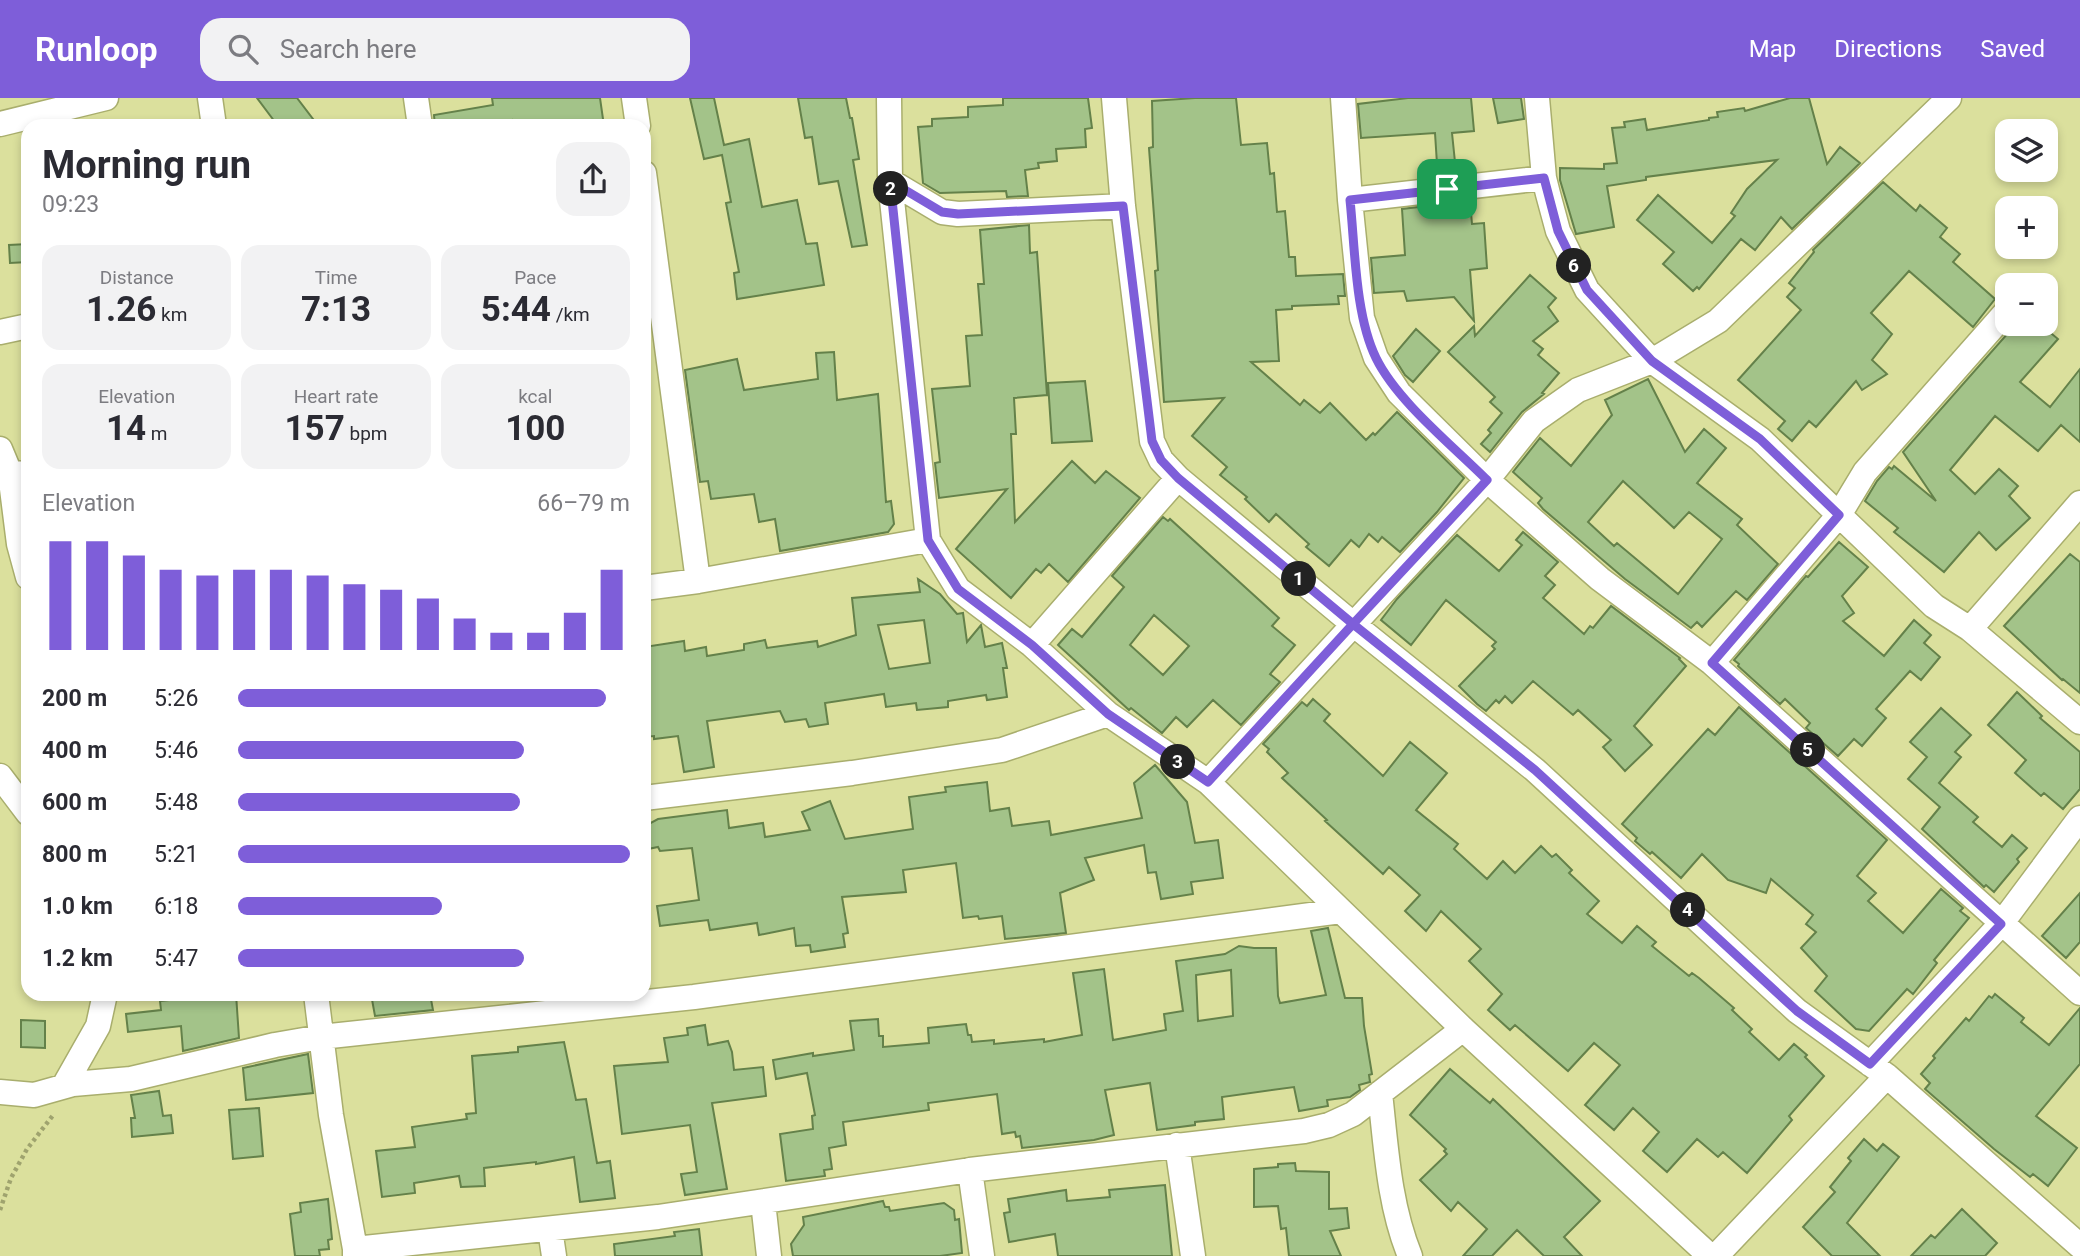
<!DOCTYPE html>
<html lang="en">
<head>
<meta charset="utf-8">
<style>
	body { margin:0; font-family:Roboto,sans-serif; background:#f2f2f3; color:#2b2b33; height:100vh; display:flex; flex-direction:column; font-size:26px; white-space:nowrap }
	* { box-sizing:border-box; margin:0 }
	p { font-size:23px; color:#7c7c81 }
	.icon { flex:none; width:38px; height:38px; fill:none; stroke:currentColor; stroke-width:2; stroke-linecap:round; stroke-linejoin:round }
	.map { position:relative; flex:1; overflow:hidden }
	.side { position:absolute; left:21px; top:21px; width:630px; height:882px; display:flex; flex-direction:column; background:#fff; border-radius:21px; box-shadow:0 4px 10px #0003 }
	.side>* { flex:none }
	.controls { position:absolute; left:1995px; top:21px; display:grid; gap:14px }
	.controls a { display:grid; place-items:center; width:63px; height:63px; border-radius:14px; background:#fff; box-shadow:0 4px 10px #0003; font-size:35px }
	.pin { position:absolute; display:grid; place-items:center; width:60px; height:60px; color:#fff; margin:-30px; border-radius:14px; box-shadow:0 4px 10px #0006 }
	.km { position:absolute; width:35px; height:35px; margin:-18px; border-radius:50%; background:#222; color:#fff; font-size:19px; line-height:35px; text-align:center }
	.round { display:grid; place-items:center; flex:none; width:74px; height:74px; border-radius:21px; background:#f2f2f3 }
	.overview { display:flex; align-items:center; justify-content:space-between; height:119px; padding:0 21px }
	h1 { font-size:38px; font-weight:700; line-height:52px }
	.figures { display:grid; grid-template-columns:repeat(3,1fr); gap:10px; height:119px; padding:7px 21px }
	.figures div { display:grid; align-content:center; border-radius:18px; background:#f2f2f3; text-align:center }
	.figures b { font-size:35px; font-weight:700 }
	.figures small { font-size:19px; font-weight:400 }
	.figures p { font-size:19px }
	.chart { height:196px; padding:14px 21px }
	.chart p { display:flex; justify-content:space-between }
	.chart svg { width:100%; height:126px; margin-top:7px; stroke:#7e5ed9; stroke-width:6 }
	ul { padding:0 21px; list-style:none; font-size:23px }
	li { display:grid; grid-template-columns:112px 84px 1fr; align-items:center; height:52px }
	li i { height:18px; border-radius:9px; background:#7e5ed9 }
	header { display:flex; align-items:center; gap:42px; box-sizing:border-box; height:98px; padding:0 35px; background:#7e5ed9; color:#fff }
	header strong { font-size:33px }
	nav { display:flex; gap:38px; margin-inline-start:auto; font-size:24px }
	.search { width:490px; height:63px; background:#f2f2f3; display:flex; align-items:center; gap:18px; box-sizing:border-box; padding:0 24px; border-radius:21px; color:#7c7c81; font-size:26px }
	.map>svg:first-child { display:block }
	.building { fill:#a3c389; stroke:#64814a; stroke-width:2; fill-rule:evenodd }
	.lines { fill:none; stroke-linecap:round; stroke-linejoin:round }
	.minor-casing { stroke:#a9ae6d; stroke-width:27 }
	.path { stroke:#9fa36e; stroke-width:4.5; stroke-dasharray:3.5 3.5; stroke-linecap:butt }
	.minor { stroke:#fff; stroke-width:24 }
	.route-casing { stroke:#fff; stroke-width:14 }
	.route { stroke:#7e5ed9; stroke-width:9 }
</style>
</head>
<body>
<header>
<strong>Runloop</strong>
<div class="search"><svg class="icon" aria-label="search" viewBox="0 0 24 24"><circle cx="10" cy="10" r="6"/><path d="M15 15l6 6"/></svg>Search here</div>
<nav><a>Map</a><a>Directions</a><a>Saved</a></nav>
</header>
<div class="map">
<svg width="2080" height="1158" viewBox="0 0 2080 1158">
	<rect width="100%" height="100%" fill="#dbe09d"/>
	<path class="building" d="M257 0H297L316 25 278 28Z
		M492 0H600L604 28H512V22L480 28H435L434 17 493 7Z
		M690 0H714L724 47 749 41 762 109 797 102 806 146 817 145 824 187 737 201 734 175 739 174 726 105 731 104 722 57 704 61Z
		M798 0H846L850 20H852L859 61 853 62 867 147 852 149 838 83 819 86 812 39 805 40Z
		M1003 0H1088L1092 30 1085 31 1086 49 1056 51 1057 63 1038 65 1039 70 1025 72 1028 98 1007 99 1006 93 940 95 923 85 918 29 932 28V21L968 19V9L1003 7Z
		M1195 0H1236L1241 47 1267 45 1270 76 1274 75 1277 114 1285 113 1289 159H1295L1296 178 1343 176 1345 198H1338L1339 206 1292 208V211L1276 212 1279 263 1251 264 1300 307 1304 302 1320 315 1330 305 1366 342 1373 335 1375 337 1397 314 1464 380 1437 414 1400 454 1382 439 1378 444 1369 436 1359 449 1351 442 1329 468 1306 449 1309 446 1276 416 1269 424 1245 401 1247 399 1220 377 1227 369 1192 338 1224 300 1164 304 1155 173 1158 172 1149 50 1153 49 1152 3Z
		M1408 0H1471L1474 33 1452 35 1455 64 1437 66 1435 35 1361 40 1358 6Z
		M1493 0H1521L1524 21 1498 25Z
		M1790 0H1809L1827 66 1840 49 1860 65 1792 131 1781 119 1755 152 1741 141 1699 191 1697 189 1693 193 1663 166 1674 154 1637 122 1658 97 1712 145 1735 118 1731 115 1747 91 1777 62 1646 79V82L1607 88 1614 129 1576 136 1560 82V70L1604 71V66L1617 65 1612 30 1625 29 1624 24 1645 21 1647 32 1709 22V20L1718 19 1717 14 1744 10 1745 13Z
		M1883 84 1916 113 1920 107 1947 130 1940 139 1960 156 1953 164 1995 201 1973 229 1909 173 1871 215 1892 236 1872 262 1887 276 1862 292 1856 283 1816 329 1809 323 1792 343 1778 331 1785 323 1738 282 1801 212 1787 199 1795 190 1789 185 1814 154 1813 152Z
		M1470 103 1472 126 1484 125 1487 170 1470 172 1474 223 1454 199 1407 203 1404 193 1374 195 1371 160 1405 157 1402 111Z
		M1029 127 1030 155 1037 154 1047 297 1014 300 1016 336H1011L1015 424 1072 363 1095 385 1106 373 1140 400 1068 484 1049 466 1041 475 1036 471 1011 500 956 451 1007 391 939 400 935 365 940 364 932 291 970 288 966 238 982 237 978 186H984L980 132Z
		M28 146V164L10 165 9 147Z
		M1530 177 1556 200 1548 209 1558 223 1533 243 1543 251 1538 257 1559 275 1542 295 1544 296 1522 314 1490 354 1481 346 1491 335 1488 332 1502 315 1490 304 1495 299 1448 254 1474 228 1475 238Z
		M2016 226H2040L2058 241 2020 284 2050 309 2080 271V344L2061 327 2038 353 1995 318 1950 372 1975 396 1999 371 2018 388 2009 398 2030 420 1996 452 1979 434 1944 474 1894 434 1898 430 1865 403 1877 383 1889 369 1892 371 1894 368 1936 403 1903 354Z
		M1416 231 1440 253 1413 284 1405 277 1393 258Z
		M834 254 837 302 878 296 886 404 891 403 894 426 888 434 780 453 775 421 759 424 754 396 711 401 708 383 700 384 685 272 737 261 744 292 818 281 816 255Z
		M1648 281 1685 354 1704 331 1726 350 1697 385 1742 421 1737 427 1778 466 1747 502 1736 493 1702 529 1697 524 1691 530 1625 481 1543 411 1538 405 1542 400 1513 374 1540 340 1571 368 1612 317 1605 302ZM1623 383 1674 430 1689 414 1722 441 1678 496 1617 445 1614 448 1588 424Z
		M1085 283 1092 343 1052 345 1048 285Z
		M1163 419 1168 423 1170 421 1279 520 1272 528 1295 547 1270 576 1280 584 1241 627 1213 602 1187 629 1176 619 1162 635 1131 610 1129 612 1058 547 1072 531 1082 539 1124 489 1112 478ZM1154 517 1189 548 1163 577 1130 547Z
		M1523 434 1558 464 1545 478 1555 487 1543 500 1584 536 1590 528 1593 530 1611 508 1680 560 1679 561 1686 568 1634 628 1652 647 1625 673 1603 649 1611 642 1578 612 1573 617 1533 583 1512 605 1505 598 1499 605 1496 602 1486 613 1477 606 1459 588 1495 551 1492 548 1496 544 1446 502 1411 547 1381 522 1397 501 1457 437 1499 473 1522 447 1516 442Z
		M1839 444 1868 469 1842 498 1854 515 1843 523 1884 558 1914 522 1931 537 1924 545 1940 559 1921 582 1910 573 1876 611 1886 620 1862 648 1854 641 1838 658 1806 630 1810 625 1785 601 1780 606 1738 568 1739 566 1734 562 1806 478 1808 479Z
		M2070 456 2080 464V595L2063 581 2062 582 2004 528Z
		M918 481 940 496 957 516 963 515 967 544 981 527 985 549 1002 545 1007 570H1003L1007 599 987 602 986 597 948 603V609L917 612 916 605 886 609 884 596 825 605 828 626 809 629 806 621 785 624 780 613 707 623 714 669 684 674 678 638 654 641V638L644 639V549L684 543 685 553 706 549 707 558 744 552V546L765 542 767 550 817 543 818 549 856 537 852 500 920 494ZM924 522 930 565 889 571 878 527Z
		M2017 594 2042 618 2040 620 2080 654V691L2063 711 2044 695 2041 698 2015 675 2026 662 1988 627Z
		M1313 601 1330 616 1324 623 1383 678 1410 644 1447 675 1416 712 1458 746 1454 751 1487 781 1503 763 1515 775 1541 748 1552 759 1556 756 1572 772 1569 775 1599 803 1587 816 1622 845 1637 828 1656 844 1652 848 1689 878 1692 875 1699 880 1734 910 1732 912 1752 931 1749 934 1779 962 1794 946 1807 957 1805 959 1824 978 1789 1018 1792 1022 1747 1075 1723 1054 1718 1059 1697 1041 1667 1074 1643 1053 1659 1034 1633 1010 1614 1032 1585 1007 1620 967 1594 945 1568 973 1515 927 1510 932 1488 912 1502 896 1469 863 1481 851 1479 849 1441 813 1426 833 1405 813 1420 797 1389 769 1383 776 1325 723 1327 722 1282 680 1288 675 1267 654 1269 651 1263 646 1302 604 1307 608Z
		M1739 609 1887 742 1857 778 1876 795 1868 803 1903 835 1941 791 1963 810 1960 813 1969 820 1934 862 1937 865 1913 896 1907 891 1869 933 1856 931 1815 893 1827 878 1801 850 1816 834 1806 826 1813 817 1771 781 1766 795 1728 782 1702 756 1681 780 1652 754 1650 756 1635 743 1637 740 1622 726 1708 631 1715 637Z
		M1941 610 1971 637 1955 654 1961 659 1939 685 1978 719 1973 724 2002 749 2012 737 2027 750 2017 761 2019 764 1994 794 1986 787 1984 789 1922 731 1940 709 1908 681 1927 659 1910 644Z
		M1155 667 1187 704 1195 745 1218 742 1223 780 1191 784 1193 796 1161 801 1156 774 1148 775 1144 747 1085 760 1094 782 1060 795 1066 835 1005 841 1002 818 979 821 978 818 963 820 956 765 903 772 906 794 842 799 848 835 843 836 845 849 811 854 810 847 796 848 794 830 759 837 757 825 710 832 708 822 660 828 657 808 699 802 692 750 660 753 658 749 648 751 645 728 658 721 727 712 729 730 763 725 765 739 810 732 802 714 830 703 845 741 913 731 909 699 946 694 945 689 987 684 990 713 1009 710 1012 728 1049 723 1051 737 1142 720 1134 685Z
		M2080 795V844L2066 860 2042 838Z
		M1328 830 1345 900H1362L1364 928 1372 976 1369 977 1370 984 1359 987 1360 992 1350 999 1327 1002 1328 1008 1299 1013 1294 989 1222 999 1224 1021 1195 1024V1027L1157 1032 1150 985 1105 992 1114 1037 1094 1042 1022 1050 1020 1038 1016 1039 1015 1034 1002 1036 997 996 928 1005 929 1012 843 1024 846 1047 829 1050 832 1071 824 1072 825 1078 786 1083 780 1036 813 1031 812 1018 815 1017 807 975 776 981 773 962 813 955V958L854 952 850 923 878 921 879 938H883V949L929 945 928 930 966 926 968 937H971L972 944 994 942V946L1044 941V944L1082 937 1073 875 1104 871 1113 942 1166 932 1164 916 1183 913 1176 863 1225 856 1239 848 1254 850H1276L1278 898 1280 905 1326 897 1311 833ZM1231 872 1233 918 1198 923 1196 877Z
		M224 896H236L239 940 183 953 181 928 128 934 126 916 161 912 160 903Z
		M371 896H430L433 912 375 918Z
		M1995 896 2024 920 2021 924 2049 947 2080 910V966L2036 1018 2077 1050 2048 1088 2033 1076 2030 1079 1994 1051 1925 991 1930 985 1921 976 1935 960 1933 958 1966 920 1969 923 1989 898 1992 900Z
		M21 922 45 923V950L21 949Z
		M705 927 708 947 728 943 732 954 734 972 763 969 766 998 712 1005 727 1091 685 1097 681 1076 697 1074 690 1027 622 1036 614 968 668 964 664 940 688 937 687 930Z
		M564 944 576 1002 586 1001 597 1065 610 1063 615 1100 580 1104 574 1059 536 1066V1064L484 1070 485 1088 461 1089 459 1078 414 1085 415 1095 382 1099 376 1053 415 1049 412 1029 467 1021 466 1016 476 1015 472 958 518 954V949Z
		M308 956 313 995 246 1002 243 970Z
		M1450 971 1490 1005 1493 1001 1600 1103 1564 1139 1582 1158H1544L1517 1132 1492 1158H1463L1487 1131 1458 1104 1451 1113 1420 1082 1447 1056 1444 1053 1446 1051 1410 1017Z
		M159 993 163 1018 171 1017 173 1035 132 1039 131 1020H135L131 997Z
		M259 1010 263 1058 233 1061 229 1012Z
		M1864 1041 1877 1053 1883 1046 1899 1059 1847 1125 1880 1158H1832L1803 1129 1835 1094 1830 1089 1851 1063 1848 1060Z
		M1295 1065 1296 1073 1329 1074V1111L1347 1110 1349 1130 1330 1133 1341 1158H1289L1286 1130 1281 1131 1278 1108 1254 1109V1071L1278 1069V1066Z
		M1165 1087 1172 1158H1058L1055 1136 1009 1144 1004 1115 1010 1114 1008 1101 1066 1092 1067 1103 1110 1099 1109 1092Z
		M328 1101 332 1141 328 1142 329 1151 319 1152 320 1158H295L290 1116 301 1114 300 1105Z
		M883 1103 885 1109H889L890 1113 944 1105 954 1112 955 1122 959 1121 962 1155 940 1158H793L791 1146 804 1127 803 1119Z
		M1962 1111 1997 1145 1985 1158H1911L1931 1137 1935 1140Z
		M699 1131 702 1158H615L614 1146 675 1138 674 1134Z"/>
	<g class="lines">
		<g class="minor-casing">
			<path id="minor" d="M210 0 214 28
				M416 0 420 28
				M634 0 638 28
				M889 0 890 83 928 442 958 491 1032 547 1108 616 1208 684 1463 931 1710 1158
				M1114 0 1123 108 1152 343 1161 362 1178 380 1353 526 1535 672 1797 913 1887 978 2080 1148
				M1343 0 1350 102 1362 220 1376 260 1399 295 1487 382 1600 481 1712 565 2080 895
				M1537 0 1544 80 1548 96 1558 133 1587 192 1652 263 1760 341 1934 508 1970 531 2080 624
				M0 26 106 0
				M644 75 698 483
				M890 83 942 114 958 116 1123 108
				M1350 102 1544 80
				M0 234 28 228
				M0 351 10 375 28 376
				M10 375 19 446 28 479
				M644 490 698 483 928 442
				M1970 531 2080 405
				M1032 547 1178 380
				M1712 565 1839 417 1865 374 2007 213
				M0 678 28 715
				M1208 684 1487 382 1534 323 1578 292 1652 263 1718 223 1949 0
				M644 700 852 675 1002 652 1108 616
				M316 896 331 1017 355 1151
				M1870 966 2001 826 2080 720
				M64 988 98 928 105 896
				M0 994 34 997 73 986 131 981 275 947 321 939 694 899 1341 813
				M1380 995C1386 1049 1389 1107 1410 1158
				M1177 1047 1193 1158
				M970 1072 982 1158
				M763 1104 769 1158
				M550 1131 554 1158
				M355 1158V1151L658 1119 970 1072 1304 1033 1329 1027 1353 1016 1463 931
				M1716 1158 1887 978"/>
		</g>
		<path class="path" d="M0 1112 11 1080 27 1051 54 1016"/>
		<use href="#minor" class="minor"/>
	</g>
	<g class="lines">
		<g class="route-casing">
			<path id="route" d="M1447 91 1350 102C1355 149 1355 217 1376 260 1397 303 1452 347 1487 382L1353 526 1178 380 1161 362 1152 343 1123 108 958 116 942 114 890 83 928 442 958 491 1032 547 1108 616 1208 684 1353 526 1535 672 1797 913 1870 966 2001 826 1712 565 1839 417 1760 341 1652 263 1587 192 1558 133 1544 80 1447 91"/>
		</g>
		<use href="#route" class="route"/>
	</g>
</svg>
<div class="controls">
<a><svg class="icon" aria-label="layers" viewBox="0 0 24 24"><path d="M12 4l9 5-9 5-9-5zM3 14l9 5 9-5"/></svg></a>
<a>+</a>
<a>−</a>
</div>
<div class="pin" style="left:1447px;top:91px;background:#1e9e55"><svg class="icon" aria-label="arrive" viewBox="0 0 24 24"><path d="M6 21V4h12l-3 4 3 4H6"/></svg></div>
<b class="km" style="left:1299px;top:481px">1</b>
<b class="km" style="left:891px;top:91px">2</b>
<b class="km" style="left:1178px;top:664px">3</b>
<b class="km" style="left:1688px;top:812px">4</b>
<b class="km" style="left:1808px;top:652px">5</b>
<b class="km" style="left:1574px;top:168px">6</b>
<section class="side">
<div class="overview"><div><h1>Morning run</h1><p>09:23</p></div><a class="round"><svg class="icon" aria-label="share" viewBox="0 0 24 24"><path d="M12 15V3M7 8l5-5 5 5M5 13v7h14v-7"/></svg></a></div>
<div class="figures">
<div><p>Distance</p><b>1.26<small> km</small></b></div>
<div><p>Time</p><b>7:13</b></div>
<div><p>Pace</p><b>5:44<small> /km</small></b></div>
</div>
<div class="figures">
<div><p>Elevation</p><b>14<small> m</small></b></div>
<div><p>Heart rate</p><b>157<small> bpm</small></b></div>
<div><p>kcal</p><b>100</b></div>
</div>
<div class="chart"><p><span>Elevation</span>66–79 m</p>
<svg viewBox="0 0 160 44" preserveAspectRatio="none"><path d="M5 44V6M15 44V6M25 44V11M35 44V16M45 44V18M55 44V16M65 44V16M75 44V18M85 44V21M95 44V23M105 44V26M115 44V33M125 44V38M135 44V38M145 44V31M155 44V16"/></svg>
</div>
<ul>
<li><b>200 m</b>5:26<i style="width:94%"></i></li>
<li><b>400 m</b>5:46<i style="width:73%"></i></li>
<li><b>600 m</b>5:48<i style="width:72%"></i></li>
<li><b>800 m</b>5:21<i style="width:100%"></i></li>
<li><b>1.0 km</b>6:18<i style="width:52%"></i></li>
<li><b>1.2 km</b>5:47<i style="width:73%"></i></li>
</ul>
</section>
</div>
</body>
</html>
